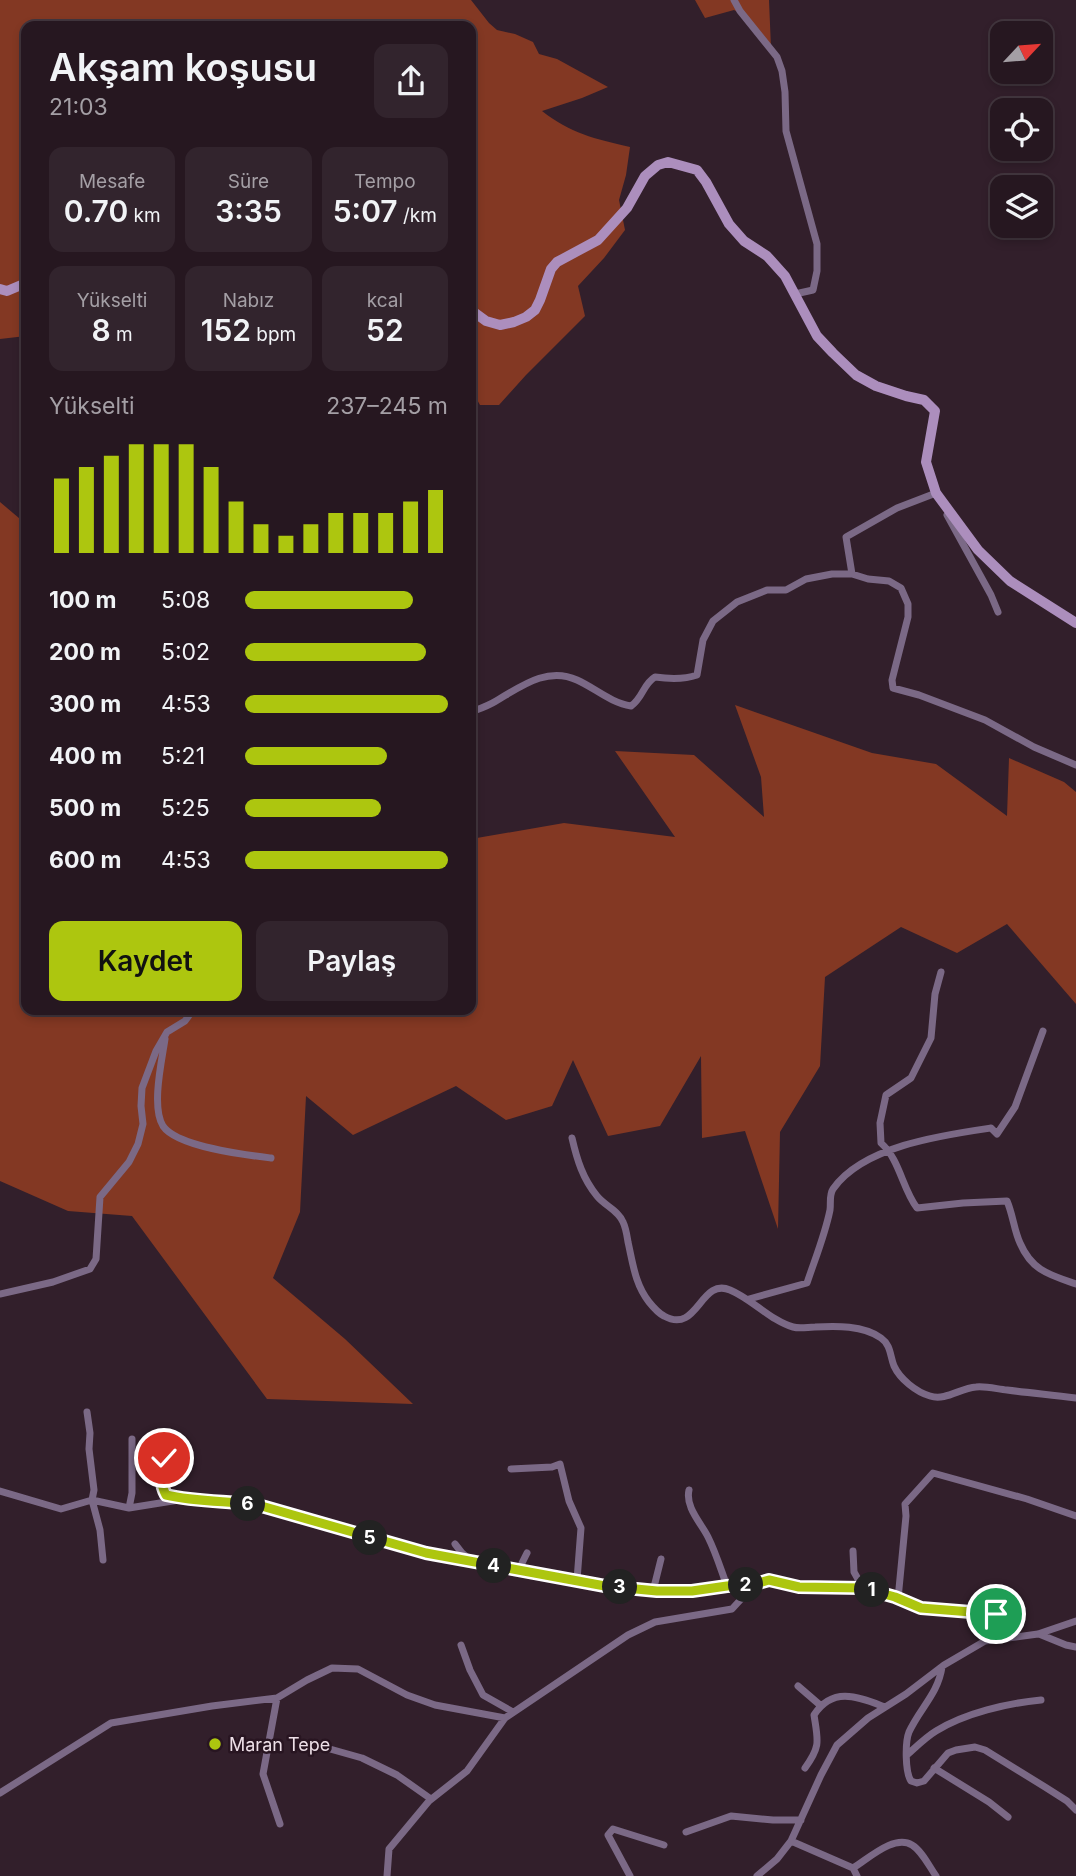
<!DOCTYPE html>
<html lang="tr">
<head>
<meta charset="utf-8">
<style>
	body { margin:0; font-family:Inter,sans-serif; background:#32242d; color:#f1f3f6; height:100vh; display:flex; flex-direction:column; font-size:26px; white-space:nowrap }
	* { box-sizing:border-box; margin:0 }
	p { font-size:23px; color:#a49fa5 }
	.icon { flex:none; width:38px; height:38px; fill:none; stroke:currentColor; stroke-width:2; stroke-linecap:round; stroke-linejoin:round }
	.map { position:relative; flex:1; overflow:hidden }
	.side { position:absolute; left:21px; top:21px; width:455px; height:994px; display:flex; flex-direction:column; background:#261720; border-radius:14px; box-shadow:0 4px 10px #0003,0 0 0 2px #42363e }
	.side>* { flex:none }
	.needle { width:46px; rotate:64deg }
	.fabs { position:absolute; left:990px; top:21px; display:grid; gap:14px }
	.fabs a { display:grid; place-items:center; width:63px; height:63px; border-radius:14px; background:#261720; box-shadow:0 4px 10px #0003,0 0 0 2px #42363e; font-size:35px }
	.pin { position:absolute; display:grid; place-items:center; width:60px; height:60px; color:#fff; margin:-30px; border:4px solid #fff; border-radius:50%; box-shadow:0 2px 7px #0007 }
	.km { position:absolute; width:35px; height:35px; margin:-18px; border-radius:50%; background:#222; color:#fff; font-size:19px; line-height:35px; text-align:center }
	.round { display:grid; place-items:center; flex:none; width:74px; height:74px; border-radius:14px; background:#32242d }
	.summary { display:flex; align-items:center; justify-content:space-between; height:119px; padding:0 28px }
	h1 { font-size:38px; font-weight:600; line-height:52px }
	.figures { display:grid; grid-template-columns:repeat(3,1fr); gap:10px; height:119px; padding:7px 28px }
	.figures div { display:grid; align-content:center; border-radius:14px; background:#32242d; text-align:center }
	.figures b { font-size:30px; font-weight:600 }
	.figures small { font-size:19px; font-weight:400 }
	.figures p { font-size:19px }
	.chart { height:196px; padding:14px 28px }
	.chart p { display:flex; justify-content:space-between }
	.chart svg { width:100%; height:126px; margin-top:7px; stroke:#adc60f; stroke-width:6 }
	.cta { display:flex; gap:14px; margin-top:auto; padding:14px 28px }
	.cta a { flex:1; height:80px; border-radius:14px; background:#adc60f; color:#111; font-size:28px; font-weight:600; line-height:80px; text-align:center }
	.cta a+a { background:#32242d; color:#f1f3f6 }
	ul { padding:0 28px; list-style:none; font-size:23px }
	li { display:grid; grid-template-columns:112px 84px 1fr; align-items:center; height:52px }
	li i { height:18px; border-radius:9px; background:#adc60f }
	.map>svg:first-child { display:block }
	.forest { fill:#833823 }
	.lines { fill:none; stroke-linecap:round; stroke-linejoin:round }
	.street { stroke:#7b6986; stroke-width:7 }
	.secondary { stroke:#ac8ebd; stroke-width:10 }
	.route-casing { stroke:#fff; stroke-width:14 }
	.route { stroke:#adc60f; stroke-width:9 }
	.poi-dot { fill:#adc60f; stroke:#281521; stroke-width:2.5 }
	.labels { text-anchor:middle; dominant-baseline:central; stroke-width:5; stroke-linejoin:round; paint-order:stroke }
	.poi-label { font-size:18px; fill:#eddfe7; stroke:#281521; text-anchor:start }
</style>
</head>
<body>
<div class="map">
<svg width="1076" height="1876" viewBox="0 0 1076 1876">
	<rect width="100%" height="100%" fill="#321f2b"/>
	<path class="forest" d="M0 0H471L489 23 497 30 515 34 533 42 539 54 557 59 608 87 582 98 542 111C570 133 595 139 630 147L626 175 619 200 625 230 604 258 578 286 585 316 526 375 499 405H480L471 389V26H26V336L0 339Z
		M695 0H769L771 48 744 15 734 10 705 18Z
		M0 502 26 524V1010H471V839L564 823 675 837 615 751 694 755 764 817 761 777 735 705 872 753 936 764 1007 816 1009 758 1064 782 1076 792V1004L1007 924 957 953 901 927 825 977 820 1066 780 1132 778 1229 745 1131 702 1138 701 1056 660 1126 608 1136 573 1060 552 1106 506 1120 456 1086 353 1135 306 1096 300 1212 273 1278 345 1339 413 1404 267 1399 132 1216 68 1211 0 1181Z"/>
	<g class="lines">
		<path class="street" d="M734 0 740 11 777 57 782 71 785 92 786 131 817 244V271L813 290 795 294
			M947 515 991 595 998 612
			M852 574 846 537 897 508 936 493 937 495
			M471 712C479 709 488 706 496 701 520 687 547 666 577 680 595 688 611 703 631 706 643 698 643 684 655 677 669 679 683 680 697 675L703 640 713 621 737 602 767 590H786L806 579 832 574H852L868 579 889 581 901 588 908 604V617L892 680 893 688 919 695 985 720 1034 747 1076 765
			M941 972 935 994 931 1038 911 1078 886 1095 880 1123 881 1143C900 1160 902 1188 917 1208L963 1203 1007 1201C1013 1215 1014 1230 1020 1243 1032 1271 1050 1275 1076 1284
			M165 1039C162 1060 151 1107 163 1126 177 1147 246 1155 271 1158
			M572 1138C577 1160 583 1179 597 1196 605 1206 618 1210 623 1222 626 1228 627 1236 628 1242 633 1264 635 1284 649 1302 653 1307 658 1313 664 1316 698 1335 700 1277 730 1290 752 1299 771 1321 793 1327 800 1329 808 1327 815 1327 836 1326 863 1325 881 1338 891 1345 890 1356 894 1366 900 1379 916 1392 930 1396 946 1401 960 1388 976 1387 986 1386 997 1389 1007 1390 1030 1393 1053 1395 1076 1398
			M0 1294 53 1282 90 1269 96 1259 100 1197 129 1162 138 1144 143 1124 141 1106 142 1088 156 1051 167 1032 185 1021 193 1010
			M749 1299 807 1283C815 1259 825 1235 830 1210 831 1203 829 1195 833 1189 863 1146 943 1135 991 1128L997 1134 1015 1107 1043 1031
			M87 1412 90 1433 89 1449 94 1490 92 1500 100 1530 103 1560
			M164 1458C162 1471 159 1482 166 1495L181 1498
			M511 1469 552 1467 560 1464 569 1501 581 1528 577 1580
			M689 1490C685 1507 701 1523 708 1537 716 1553 721 1570 727 1586
			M0 1491 61 1509 92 1500 129 1508 185 1499 233 1502 259 1505 427 1553 605 1586 657 1591H692L727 1586 755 1584 769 1580 799 1587 863 1588 921 1608 996 1614
			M129 1508 132 1493V1439
			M455 1544 462 1553 470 1560
			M853 1551 854 1572 863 1588
			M521 1572 522 1563 527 1553
			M657 1591 654 1587 661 1559
			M898 1599 906 1516 905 1504 933 1473 1027 1499 1076 1516
			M1039 1634 1066 1645 1076 1647
			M461 1645 470 1670 483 1695 513 1712
			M942 1667C938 1694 920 1708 909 1732 905 1742 905 1772 911 1781L917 1783 924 1781 948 1753 956 1750 975 1747 985 1750 1045 1787 1067 1801 1076 1810
			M798 1686 820 1705
			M277 1698 263 1774 280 1824
			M330 1749 362 1758 397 1775 431 1799
			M907 1755C917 1746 926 1737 936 1731 965 1713 1008 1703 1041 1700
			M805 1768C821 1746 818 1741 814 1715 833 1686 858 1697 885 1707
			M934 1768 989 1802 1008 1817
			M0 1793 111 1723 212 1706 277 1698 307 1680 332 1668 358 1669 407 1695 435 1705 505 1718
			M686 1832 731 1816 773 1820H801
			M791 1841 853 1868 857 1876
			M853 1868C868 1859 894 1834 912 1845 922 1851 929 1866 936 1876
			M387 1876 389 1849 429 1801 467 1771 505 1718 628 1635 655 1622 732 1609 754 1585
			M630 1876 608 1835 613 1829 664 1845
			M757 1876 777 1859 791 1841 821 1775 837 1745 868 1718 906 1694 944 1665 985 1641 1038 1634 1076 1621"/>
		<path class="secondary" d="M0 289 7 291 26 283
			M471 310 486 321 500 325 514 322 526 317 535 310 540 300 551 269 557 262 598 240 627 208 645 176 658 165 668 162 697 170 706 182 729 224 744 241 767 256 785 276 817 336 833 353 856 375 876 386 906 396 924 400 935 411 926 462 936 493 978 550 1010 581 1076 623"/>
	</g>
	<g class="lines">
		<g class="route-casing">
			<path id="route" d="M164 1458C162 1471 159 1482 166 1495 196 1502 228 1501 258 1505L426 1553 605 1586 657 1591H692L727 1586 755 1584 769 1580 799 1587 863 1588 895 1597 921 1608 996 1614"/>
		</g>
		<use href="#route" class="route"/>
	</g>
	<circle class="poi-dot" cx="215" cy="1744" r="7"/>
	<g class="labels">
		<g class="poi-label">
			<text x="229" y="1744">Maran Tepe</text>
		</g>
	</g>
</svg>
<div class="fabs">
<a><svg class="needle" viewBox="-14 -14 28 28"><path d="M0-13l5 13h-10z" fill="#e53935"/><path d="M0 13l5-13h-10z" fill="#a49fa5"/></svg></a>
<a><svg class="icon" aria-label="locate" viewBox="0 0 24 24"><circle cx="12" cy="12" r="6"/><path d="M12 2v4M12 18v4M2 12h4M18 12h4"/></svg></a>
<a><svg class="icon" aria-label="layers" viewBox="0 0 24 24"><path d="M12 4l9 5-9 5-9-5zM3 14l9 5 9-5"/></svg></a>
</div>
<div class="pin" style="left:996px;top:1614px;background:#1e9e55"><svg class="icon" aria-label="arrive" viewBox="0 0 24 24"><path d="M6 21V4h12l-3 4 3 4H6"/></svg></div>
<div class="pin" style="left:164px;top:1458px;background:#d93025"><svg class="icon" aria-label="check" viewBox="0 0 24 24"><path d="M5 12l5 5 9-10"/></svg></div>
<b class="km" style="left:872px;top:1590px">1</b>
<b class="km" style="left:746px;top:1585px">2</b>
<b class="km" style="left:620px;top:1587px">3</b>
<b class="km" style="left:494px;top:1566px">4</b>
<b class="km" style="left:370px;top:1538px">5</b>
<b class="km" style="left:248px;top:1504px">6</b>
<section class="side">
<div class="summary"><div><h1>Akşam koşusu</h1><p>21:03</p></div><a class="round"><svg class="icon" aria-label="share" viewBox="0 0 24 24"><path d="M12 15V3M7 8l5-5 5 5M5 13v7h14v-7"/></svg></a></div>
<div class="figures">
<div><p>Mesafe</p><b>0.70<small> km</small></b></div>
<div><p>Süre</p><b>3:35</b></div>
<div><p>Tempo</p><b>5:07<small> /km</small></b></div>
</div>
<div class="figures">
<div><p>Yükselti</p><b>8<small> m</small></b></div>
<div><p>Nabız</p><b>152<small> bpm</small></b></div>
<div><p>kcal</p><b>52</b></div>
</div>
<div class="chart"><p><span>Yükselti</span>237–245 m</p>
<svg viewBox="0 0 160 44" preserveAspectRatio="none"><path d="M5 44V18M15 44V14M25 44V10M35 44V6M45 44V6M55 44V6M65 44V14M75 44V26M85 44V34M95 44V38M105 44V34M115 44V30M125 44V30M135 44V30M145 44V26M155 44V22"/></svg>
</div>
<ul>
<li><b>100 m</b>5:08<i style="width:83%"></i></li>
<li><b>200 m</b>5:02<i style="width:89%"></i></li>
<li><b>300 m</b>4:53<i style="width:100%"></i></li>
<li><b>400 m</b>5:21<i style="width:70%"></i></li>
<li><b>500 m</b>5:25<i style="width:67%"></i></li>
<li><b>600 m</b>4:53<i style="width:100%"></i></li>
</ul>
<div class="cta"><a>Kaydet</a><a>Paylaş</a></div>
</section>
</div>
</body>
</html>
